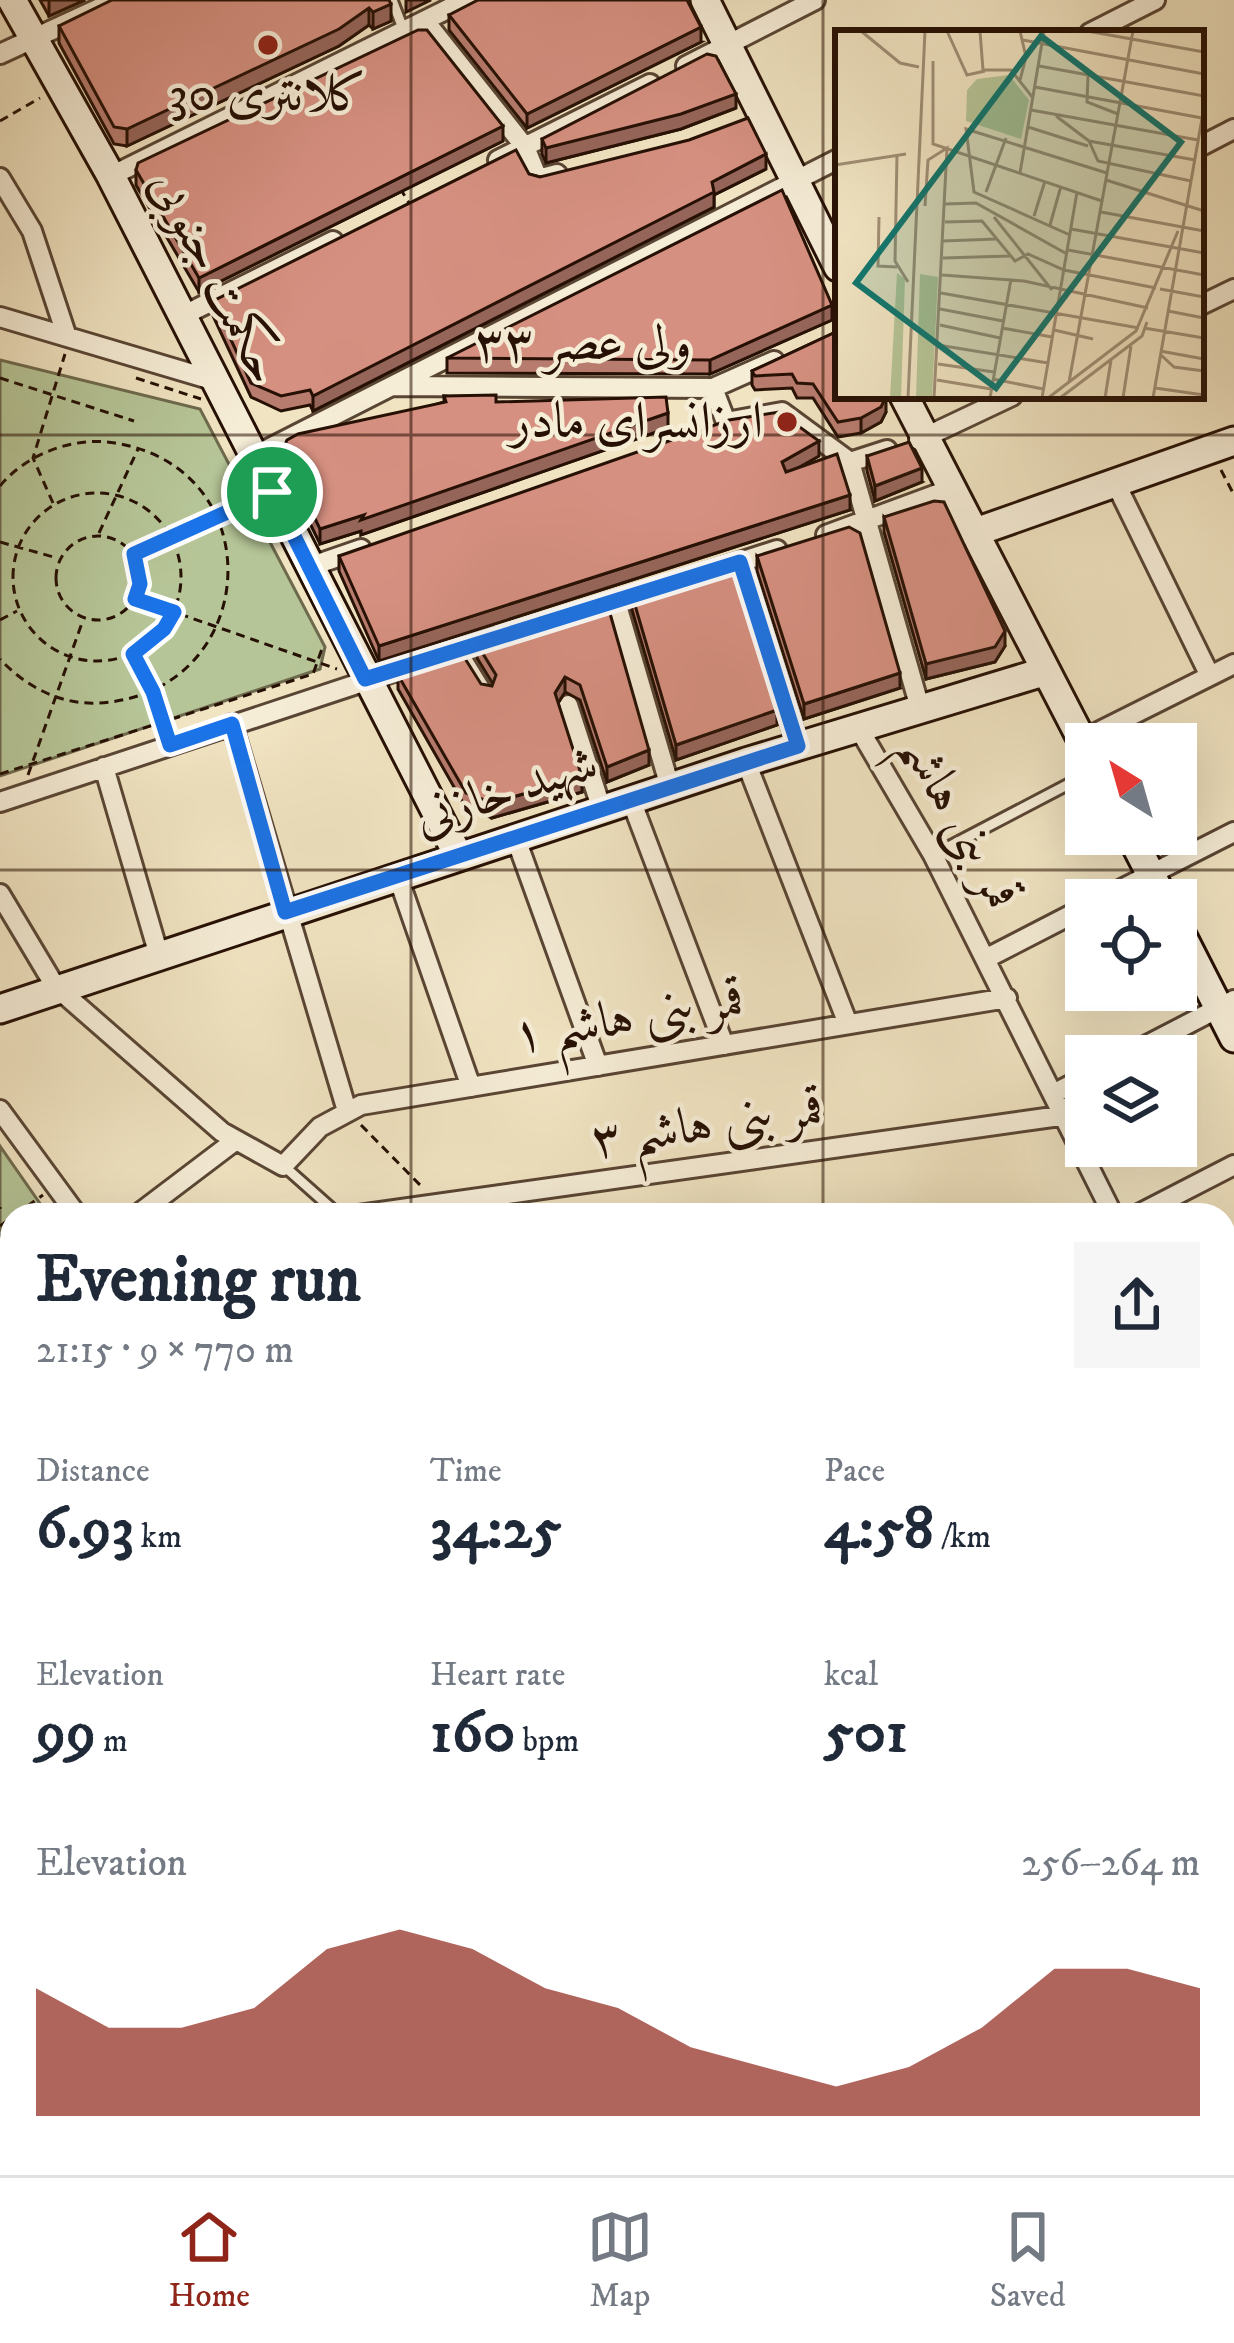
<!DOCTYPE html>
<html lang="en">
<head>
<meta charset="utf-8">
<style>
	body { margin:0; font-family:"IM FELL DW Pica",Amiri,serif; background:#f6f6f7; color:#1f2937; height:100vh; display:flex; flex-direction:column; font-size:45px; white-space:nowrap }
	* { box-sizing:border-box; margin:0 }
	p { font-size:39px; color:#747a83 }
	.icon { flex:none; width:66px; height:66px; fill:none; stroke:currentColor; stroke-width:2; stroke-linecap:round; stroke-linejoin:round }
	.map { position:relative; flex:1; overflow:hidden }
	.details { position:absolute; left:0px; top:1203px; width:1236px; height:972px; display:flex; flex-direction:column; background:#fff; border-radius:36px 36px 0 0; box-shadow:0 12px 48px #0002 }
	.details>* { flex:none }
	.needle { width:78px; rotate:323deg }
	.tools { position:absolute; left:1065px; top:723px; display:grid; gap:24px }
	.tools a { display:grid; place-items:center; width:132px; height:132px; border-radius:0px; background:#fff; box-shadow:0 12px 48px #0002; font-size:60px }
	.pin { position:absolute; display:grid; place-items:center; width:102px; height:102px; color:#fff; margin:-51px; border:6px solid #fff; border-radius:50%; box-shadow:0 3px 12px #0007 }
	.round { display:grid; place-items:center; flex:none; width:126px; height:126px; border-radius:0px; background:#f6f6f7 }
	.summary { display:flex; align-items:center; justify-content:space-between; height:204px; padding:0 36px }
	h1 { font-size:66px; font-weight:700; line-height:90px }
	.metrics { display:grid; grid-template-columns:repeat(3,1fr); gap:18px; height:204px; padding:12px 36px }
	.metrics div { display:grid; align-content:center }
	.metrics b { font-size:60px; font-weight:700 }
	.metrics small { font-size:33px; font-weight:400 }
	.metrics p { font-size:33px }
	.chart { height:336px; padding:24px 36px }
	.chart p { display:flex; justify-content:space-between }
	.chart svg { width:100%; height:216px; margin-top:12px; fill:#8f2418; opacity:.7 }
	.tabs { display:flex; justify-content:space-around; align-items:center; height:168px; border-top:3px solid #e0e1e3; background:#fff; font-size:33px; color:#747a83 }
	.tabs a { display:grid; justify-items:center; gap:6px }
	.tabs .on { color:#8f2418 }
	.map>svg:first-child { display:block }
	.green { fill:#b6c597; stroke:#6e6a4e; stroke-width:3 }
	.lines { fill:none; stroke-linecap:round; stroke-linejoin:round }
	.lane-casing { stroke:#594534; stroke-width:15 }
	.street-casing { stroke:#594534; stroke-width:24 }
	.secondary-casing { stroke:#261004; stroke-width:33 }
	.highway-casing { stroke:#261004; stroke-width:39 }
	.path { stroke:#261004; stroke-width:3; stroke-dasharray:9 6; stroke-linecap:butt }
	.lane { stroke:#f6edd7; stroke-width:9 }
	.street { stroke:#f6edd7; stroke-width:18 }
	.secondary { stroke:#f6edd7; stroke-width:27 }
	.highway { stroke:#e8c281; stroke-width:33 }
	.wall { fill:#b87c6f; stroke:#261004; stroke-width:3 }
	.shaded-wall { fill:#96655a; stroke:#261004; stroke-width:3 }
	.building { fill:#d69081; stroke:#261004; stroke-width:3 }
	.route-casing { stroke:#fff; stroke-width:24 }
	.route { stroke:#1a73e8; stroke-width:15 }
	.grid { fill:none; stroke:#261004; stroke-width:3; stroke-opacity:0.55 }
	.poi-dot { fill:#8f2418; stroke:#f6edd7; stroke-width:4.5 }
	.labels { text-anchor:middle; dominant-baseline:central; stroke-width:9; stroke-linejoin:round; paint-order:stroke }
	.poi-label { font-size:51px; fill:#261004; stroke:#f6edd7 }
	.street-label { font-size:51px; fill:#261004; stroke:#f6edd7 }
	.inset-road { fill:none; stroke:#a08f76; stroke-width:3 }
	.view { fill:#0f766e; fill-opacity:0.15; stroke:#0f766e; stroke-width:6 }
	.inset-edge { fill:none; stroke:#261004; stroke-width:6 }
</style>
</head>
<body>
<div class="map">
<svg width="1234" height="2175" viewBox="0 0 1234 2175">
	<rect width="100%" height="100%" fill="#f1e4c2"/>
	<filter id="stains"><feTurbulence type="fractalNoise" baseFrequency=".00167" numOctaves="4"/><feColorMatrix values="0 0 0 0 .2 0 0 0 0 .09 0 0 0 0 .02 0 0 0 .5 -.17"/></filter>
	<radialGradient id="worn" r=".72"><stop offset=".6" stop-color="#630" stop-opacity="0"/><stop offset="1" stop-color="#630" stop-opacity=".3"/></radialGradient>
	<path class="green" d="M0 360 200 409 325 647 320 669 0 776Z
		M0 1146 48 1215H12V1337L0 1320Z
		M335 2163H412L421 2175H343Z
		M552 2163H702L711 2175H560Z"/>
	<g class="lines">
		<g class="lane-casing">
			<path id="lane" d="M392 0 404 31
				M461 649 488 693
				M933 855 1086 775
				M285 1167 339 1215"/>
		</g>
		<g class="street-casing">
			<path id="street" d="M425 21 525 147 538 179 557 174
				M1090 33 1155 0
				M0 54 117 0
				M686 66 815 0
				M1201 146 1234 129
				M498 160 650 84
				M111 176 466 0
				M0 178 32 231 66 334
				M1201 305 1234 289
				M182 316 333 241
				M0 317 216 381
				M393 386 713 388 774 361
				M713 388 726 422 782 412 850 462 887 450
				M919 440 1012 396
				M254 456 838 159
				M850 462 920 708
				M1115 482 1210 676
				M826 535 951 489
				M740 562 798 746
				M309 567 361 549
				M706 573 777 550
				M616 602 670 787
				M586 611 651 591
				M568 705 602 810
				M232 724 347 1111
				M858 727 933 855 1113 1215
				M1082 740 1234 664
				M746 762 848 1024
				M104 767 158 952
				M631 800 724 1045
				M0 802 496 638
				M516 839 598 1066
				M398 877 471 1087
				M0 894 55 986 222 1132 283 1166 320 1127 361 1105 1007 998
				M1100 900 1234 832
				M987 958 1086 907
				M1126 1056 1234 1000
				M1055 1093 1086 1077
				M0 1110 77 1215
				M137 1215 236 1140
				M359 1215 1067 1115
				M1137 1215 1234 1165
				M0 1342 12 1358
				M1224 1343 1234 1338
				M1224 1425 1234 1442
				M1224 1513 1234 1508
				M0 1706 12 1722
				M1224 1706 1234 1701
				M1224 1915 1234 1910
				M0 1917 12 1933
				M1224 2116 1234 2111
				M1193 2163 1199 2175
				M730 2174 751 2163
				M1001 2175 1023 2163"/>
		</g>
		<g class="secondary-casing">
			<path id="secondary" d="M12 0 111 176 459 857
				M705 0 838 267
				M904 396 1086 748
				M973 533 1234 441
				M1130 834 1164 900
				M1176 924 1234 1038
				M0 1009 746 762 1043 672"/>
		</g>
		<g class="highway-casing">
			<path id="highway" d="M0 1449 12 1467
				M0 1513 12 1530
				M438 2163 446 2175
				M477 2163 485 2175"/>
		</g>
		<path class="path" d="M0 121 40 98
			M400 188 409 203
			M0 378 134 421
			M136 378 201 399
			M1221 470 1234 495
			M0 486C26 454 74 436 115 443 276 469 260 695 98 703 60 705 25 686 0 659
			M13 577a84 84 0 1 1 168 0a84 84 0 1 1-168 0Z
			M53 503 33 458 65 354
			M99 533 138 449
			M56 578a42 42 0 1 1 84 0a42 42 0 1 1-84 0Z
			M0 542 57 558
			M135 553 253 501
			M137 599 337 669
			M0 620 17 611
			M134 656 163 723
			M0 774 313 674 323 646
			M28 775 83 620
			M361 1125 422 1187
			M0 1207V1209
			M15 1215 43 1195
			M0 1226 12 1217
			M0 1234 12 1251
			M0 1295 12 1287
			M1224 1745 1234 1765
			M1224 1848 1234 1870
			M1224 1964 1234 1983
			M659 2163 668 2175"/>
		<use href="#lane" class="lane"/>
		<use href="#street" class="street"/>
		<use href="#secondary" class="secondary"/>
		<use href="#highway" class="highway"/>
	</g>
	<path class="wall" d="M40 0H85L49 16Z
		M389 0 391 21 373 29 369 25 339 46 127 146 114 144 59 43V26Z
		M449 15 701 42 527 128 449 30Z
		M736 108 681 129 546 163 542 154V139Z
		M503 141 199 292 136 185V170Z
		M766 169 714 195V207L313 411 310 405 281 411 251 397 213 316V301L529 174 540 177Z
		M832 320 710 374 447 373V358Z
		M838 331 886 412 881 422 861 433 838 437 813 398H797L792 388 755 390 752 385V371Z
		M444 396 496 402 668 428 361 535V531L320 544 282 466V451L444 402Z
		M819 456 798 468 850 510 379 661 339 571V556Z
		M867 456 922 482 875 501 867 471Z
		M884 517 1005 646 995 662 926 679 884 532Z
		M757 556 900 688 804 719 757 571Z
		M632 595 777 725 676 760 632 610Z
		M607 603 649 765 607 782 580 700 565 692 558 703 582 792 492 818 466 808 398 689V675L492 686 493 684 477 658V644Z"/>
	<path class="shaded-wall" d="M49 0H85L49 16Z
		M406 0H431L406 12Z
		M391 4V21L373 29V12Z
		M369 8V25L339 46 127 146V129Z
		M701 27V42L527 128V114Z
		M736 94V108L681 129 546 163V148Z
		M503 126V141L199 292V278Z
		M766 154V169L714 195V207L313 411V396L712 182Z
		M832 305V320L710 374V360Z
		M886 397V412L881 422 861 433V418Z
		M668 413V428L361 535V531L320 544V529Z
		M819 441V456L782 477V462Z
		M922 468V482L875 501V486Z
		M850 495V510L379 661V646Z
		M1005 631V646L995 662 926 679V664Z
		M900 673V688L804 719V704Z
		M565 677V692L555 708V693Z
		M777 710V725L676 760V745Z
		M649 750V765L607 782V767Z
		M582 777V792L492 818V803Z"/>
	<path class="building" d="M112 0H389L391 4 373 12 369 8 339 29 127 129 114 127 59 26Z
		M478 0H687L701 27 527 114 449 15Z
		M418 30H427L503 126 199 278 136 170 138 163Z
		M707 54 716 56 736 94 681 114 546 148 542 139Z
		M748 118 766 154 712 182 714 192 313 396 310 390 281 396 251 383 213 301 516 150 529 174 540 177 689 140Z
		M782 190 832 305 710 360 447 358Z
		M838 331V396L886 397 881 407 861 418 838 422 813 384 797 383 792 374 755 376 752 371Z
		M496 395V402L666 397 668 413 361 520 364 515 320 529 282 451 287 440 298 434 446 402 444 396Z
		M779 412 819 441 782 462 786 472 837 454 850 495 379 646 339 556 729 420Z
		M909 442 922 468 875 486 867 456Z
		M934 501 944 502 1005 631 995 647 926 664 884 517Z
		M849 527 860 533 900 673 804 704 757 556Z
		M727 565 733 571 777 710 676 745 632 595Z
		M607 603 649 750 607 767 580 685 565 677 555 693 582 777 492 803 466 793 398 675 404 667 459 649 481 684 492 686 496 675 477 644Z"/>
	<g class="lines">
		<g class="route-casing">
			<path id="route" d="M272 492 365 679 740 562 798 746 285 912 232 724 170 745 153 692 133 654 164 629 174 612 135 599 140 584 134 554Z"/>
		</g>
		<use href="#route" class="route"/>
	</g>
	<path class="grid" d="M411 0V1215M823 0V1215M0 435H1234M0 870H1234M0 1305H12M1224 1305H1234M0 1740H12M1224 1740H1234M411 2163V2175M823 2163V2175"/>
	<g class="poi-dot">
		<circle cx="268" cy="45" r="12"/>
		<circle cx="787" cy="422" r="12"/>
	</g>
	<g class="labels">
		<g class="poi-label">
			<text x="268" y="95">کلانتری 30</text>
			<text x="763" y="422" text-anchor="end">ارزانسرای مادر</text>
		</g>
		<g class="street-label">
			<text transform="translate(216 277) rotate(63)">حکمت جنوبی</text>
			<text x="583" y="344">ولی عصر ۳۳</text>
			<text transform="translate(506 791) rotate(-18)">شهید خازنی</text>
			<text transform="translate(959 821) rotate(61)">قمر بنی هاشم</text>
			<text transform="translate(628 1018) rotate(-9)">قمر بنی هاشم ۱</text>
			<text transform="translate(707 1125) rotate(-8)">قمر بنی هاشم ۳</text>
		</g>
	</g>
	<g transform="translate(835 30)">
		<rect width="369" height="369" fill="#f1e4c2"/>
		<path d="M174 45 194 70 186 109 131 91 132 60 142 49ZM62 243 70 249 66 368H55ZM85 244 103 247 97 368H81Z" fill="#b6c597"/>
		<path class="inset-road" d="M26 1 65 33 84 37M112 1 132 45 150 41M145 1 148 40H176L198 68M185 1 191 27 185 50M252 1 369 22M188 10 369 44M98 31V114L267 171M204 36 369 66M253 45 252 72 283 84M200 57 367 88M196 80 363 110M221 86 254 111 360 130M193 97 253 116M254 111 263 131 356 151M62 125 60 231 73 252M0 135 71 124M185 143 209 1M271 150 369 181M151 162 171 108M110 174 141 173 232 224M90 176 93 130 112 118 99 368M266 182 369 201M199 186 210 151M44 187 43 236 62 237M159 187 217 260M110 192 147 191 180 231 193 224 229 240 321 258M215 195 226 156M236 199 369 223M235 205 139 162 131 99 272 143M108 211 161 209M233 220 369 245M108 228 175 226M107 245 189 251 313 278M325 259 369 267M106 263 304 298M105 279 168 291M333 281 369 288M105 295 165 308M167 298 217 307M309 298 369 308M219 300 258 309M103 315 213 333M325 321 369 329M326 325 339 337 369 341M103 334 159 342M158 349 208 359M102 350 156 359M234 352 298 1M320 358 369 365M73 368 90 1M155 368 176 249M207 368 242 162M213 368 301 301 343 201M225 368 307 306 312 292M270 368 276 330M288 368 296 316M318 368 369 77"/>
		<path class="view" d="M206 6 346 112 161 358 21 253Z"/>
		<rect width="369" height="369" class="inset-edge"/>
	</g>
	<rect width="100%" height="100%" filter="url(#stains)"/>
	<rect width="100%" height="100%" fill="url(#worn)"/>
</svg>
<div class="tools">
<a><svg class="needle" viewBox="-14 -14 28 28"><path d="M0-13l5 13h-10z" fill="#e53935"/><path d="M0 13l5-13h-10z" fill="#747a83"/></svg></a>
<a><svg class="icon" aria-label="locate" viewBox="0 0 24 24"><circle cx="12" cy="12" r="6"/><path d="M12 2v4M12 18v4M2 12h4M18 12h4"/></svg></a>
<a><svg class="icon" aria-label="layers" viewBox="0 0 24 24"><path d="M12 4l9 5-9 5-9-5zM3 14l9 5 9-5"/></svg></a>
</div>
<div class="pin" style="left:272px;top:492px;background:#1e9e55"><svg class="icon" aria-label="arrive" viewBox="0 0 24 24"><path d="M6 21V4h12l-3 4 3 4H6"/></svg></div>
<section class="details">
<div class="summary"><div><h1>Evening run</h1><p>21:15 · 9 × 770 m</p></div><a class="round"><svg class="icon" aria-label="share" viewBox="0 0 24 24"><path d="M12 15V3M7 8l5-5 5 5M5 13v7h14v-7"/></svg></a></div>
<div class="metrics">
<div><p>Distance</p><b>6.93<small> km</small></b></div>
<div><p>Time</p><b>34:25</b></div>
<div><p>Pace</p><b>4:58<small> /km</small></b></div>
</div>
<div class="metrics">
<div><p>Elevation</p><b>99<small> m</small></b></div>
<div><p>Heart rate</p><b>160<small> bpm</small></b></div>
<div><p>kcal</p><b>501</b></div>
</div>
<div class="chart"><p><span>Elevation</span>256–264 m</p>
<svg viewBox="0 0 160 44" preserveAspectRatio="none"><path d="M0 44V18L10 26L20 26L30 22L40 10L50 6L60 10L70 18L80 22L90 30L100 34L110 38L120 34L130 26L140 14L150 14L160 18V44z"/></svg>
</div>
</section>
</div>
<nav class="tabs">
<a class="on"><svg class="icon" aria-label="home" viewBox="0 0 24 24"><path d="M3 11l9-7 9 7M6 9v11h12V9"/></svg>Home</a>
<a><svg class="icon" aria-label="map" viewBox="0 0 24 24"><path d="M3 6l6-2 6 2 6-2v14l-6 2-6-2-6 2zM9 4v14M15 6v14"/></svg>Map</a>
<a><svg class="icon" aria-label="saved" viewBox="0 0 24 24"><path d="M7 4h10v16l-5-4-5 4z"/></svg>Saved</a>
</nav>
</body>
</html>
